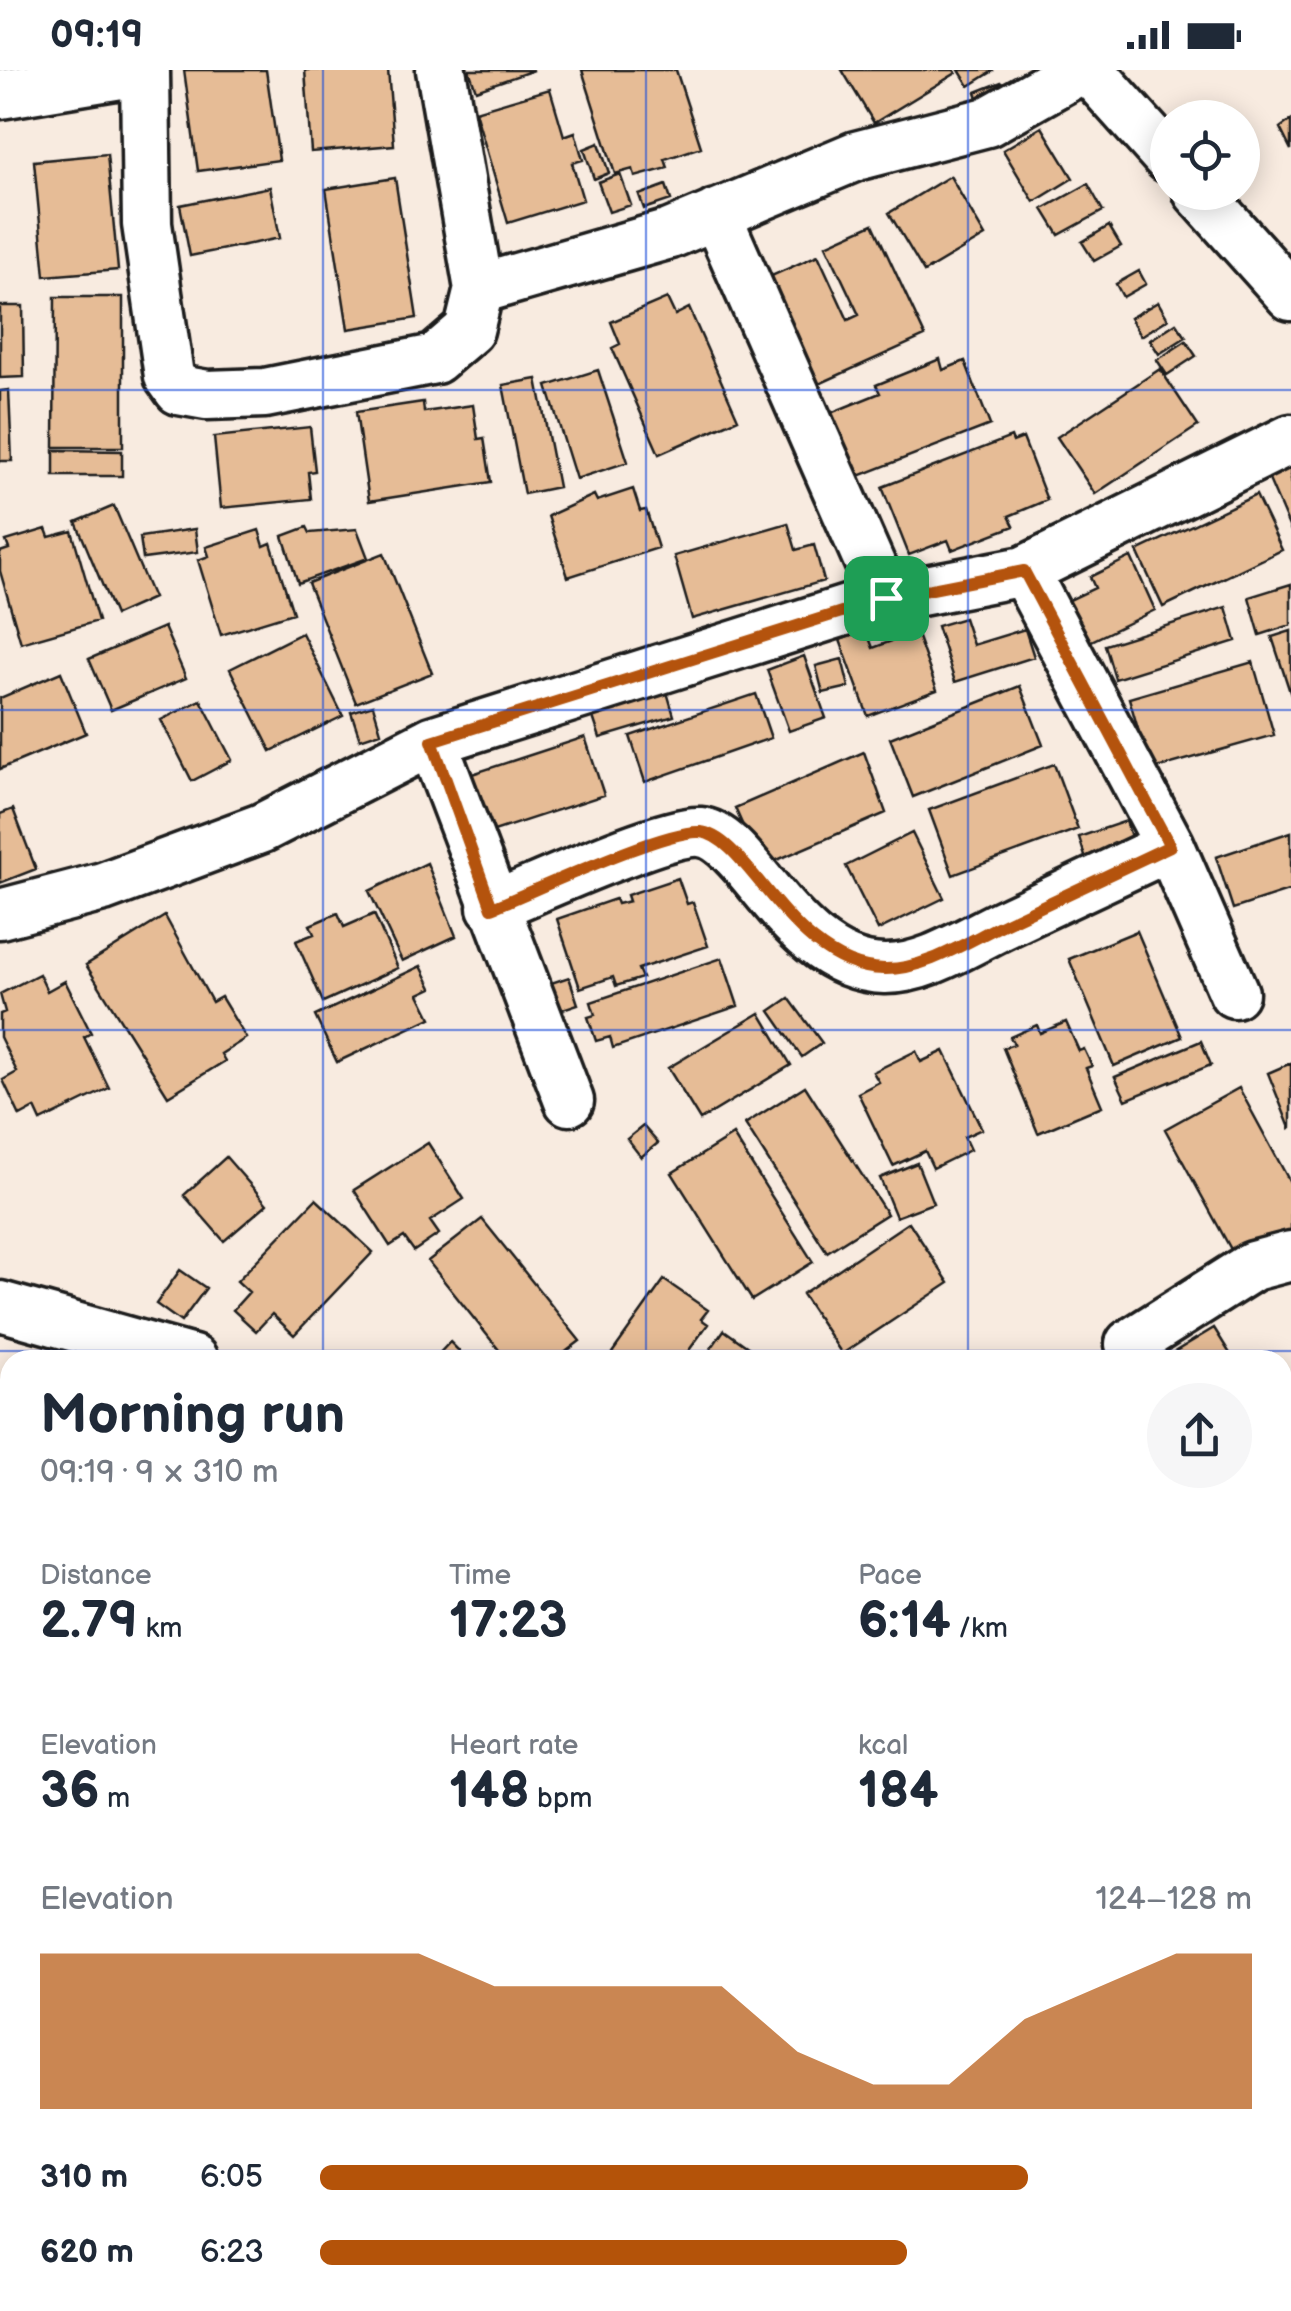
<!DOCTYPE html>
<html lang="en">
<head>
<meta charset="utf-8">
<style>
	body { margin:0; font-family:"Balsamiq Sans",sans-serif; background:#f6f6f7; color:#1f2937; height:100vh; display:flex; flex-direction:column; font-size:38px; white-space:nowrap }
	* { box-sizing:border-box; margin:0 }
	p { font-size:32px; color:#747a83 }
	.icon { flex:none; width:55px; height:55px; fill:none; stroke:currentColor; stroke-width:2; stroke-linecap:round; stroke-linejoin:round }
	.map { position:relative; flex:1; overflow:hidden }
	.sheet { position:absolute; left:0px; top:1280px; width:1292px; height:962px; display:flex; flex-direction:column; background:#fff; border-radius:30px 30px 0 0; box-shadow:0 5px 25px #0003 }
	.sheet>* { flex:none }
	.fabs { position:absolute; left:1150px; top:30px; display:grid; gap:20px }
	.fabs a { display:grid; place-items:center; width:110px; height:110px; border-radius:50%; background:#fff; box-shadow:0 5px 25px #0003; font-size:50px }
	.pin { position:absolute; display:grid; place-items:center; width:85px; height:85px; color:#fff; margin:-42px; border-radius:20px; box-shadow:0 5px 15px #0006 }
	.round { display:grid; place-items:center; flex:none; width:105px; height:105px; border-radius:52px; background:#f6f6f7 }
	.head { display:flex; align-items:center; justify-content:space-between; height:170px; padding:0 40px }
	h1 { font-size:55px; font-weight:600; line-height:75px }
	.stats { display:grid; grid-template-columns:repeat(3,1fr); gap:15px; height:170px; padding:10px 40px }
	.stats div { display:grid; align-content:center }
	.stats b { font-size:50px; font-weight:600 }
	.stats small { font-size:28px; font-weight:400 }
	.stats p { font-size:28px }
	.chart { height:280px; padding:20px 40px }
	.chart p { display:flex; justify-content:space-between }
	.chart svg { width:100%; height:180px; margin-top:10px; fill:#b45309; opacity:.7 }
	ul { padding:0 40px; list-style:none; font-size:32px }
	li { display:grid; grid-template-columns:160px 120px 1fr; align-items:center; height:75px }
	li i { height:25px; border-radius:12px; background:#b45309 }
	.status { display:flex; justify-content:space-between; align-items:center; height:70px; padding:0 50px; background:#fff; direction:ltr }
	.status svg { height:28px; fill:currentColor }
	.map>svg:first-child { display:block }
	.building { fill:#e6bc96; stroke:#1c1c1c; stroke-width:2.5 }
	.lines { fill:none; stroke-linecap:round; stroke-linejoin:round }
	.minor-casing { stroke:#1c1c1c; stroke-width:55 }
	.minor { stroke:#fff; stroke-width:48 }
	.route-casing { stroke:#fff; stroke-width:20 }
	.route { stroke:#b45309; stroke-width:12 }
	.grid { fill:none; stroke:#1d4ed8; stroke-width:2.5; stroke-opacity:0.55 }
</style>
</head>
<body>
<div class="status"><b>09:19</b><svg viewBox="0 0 49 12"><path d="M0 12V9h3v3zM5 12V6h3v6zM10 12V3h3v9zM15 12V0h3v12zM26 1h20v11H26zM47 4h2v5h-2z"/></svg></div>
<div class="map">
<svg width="1291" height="2241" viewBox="0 0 1291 2241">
	<rect width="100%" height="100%" fill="#f8ebe0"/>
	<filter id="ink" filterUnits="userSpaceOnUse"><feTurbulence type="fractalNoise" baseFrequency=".01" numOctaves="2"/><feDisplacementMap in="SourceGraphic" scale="20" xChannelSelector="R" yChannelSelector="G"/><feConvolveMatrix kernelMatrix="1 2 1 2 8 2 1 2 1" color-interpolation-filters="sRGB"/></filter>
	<g filter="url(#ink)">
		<path class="building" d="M184 0H266L279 90 198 101Z
			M305 0H388L394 75 311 82Z
			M469 0H534L476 20Z
			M582 0H676L701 77 665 89 668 98 635 107 633 99 615 104Z
			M842 0H954L956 3 874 53Z
			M959 0H993V1L969 16Z
			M1001 12 1007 26 981 36 976 22Z
			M550 19 564 66 575 62 583 90 572 93 583 130 508 153 475 41Z
			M1291 50V80L1280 58Z
			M1042 57 1073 108 1034 132 1003 80Z
			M599 73 609 103 594 109 584 79Z
			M107 84 118 200 45 206 34 91Z
			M620 104 631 135 609 142 598 112Z
			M950 106 985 166 924 202 889 143Z
			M395 108 417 248 348 259 326 119Z
			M1088 114 1103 141 1059 165 1043 139Z
			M666 115 671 130 644 139 639 125Z
			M270 117 280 168 190 186 180 135Z
			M873 154 925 266 819 314 769 207 818 185 848 250 859 245 826 175Z
			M1109 156 1121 176 1094 191 1082 172Z
			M1139 201 1146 214 1123 227 1116 214Z
			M55 227H123V377H54Z
			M667 228 675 245 689 238 738 349 659 384 612 278 620 274 611 252Z
			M1158 232 1168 249 1141 266 1130 248Z
			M0 236H23L24 307 0 308Z
			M1176 253 1186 267 1159 284 1150 270Z
			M1186 271 1196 286 1167 305 1157 290Z
			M940 289 943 300 965 291 990 355 854 408 828 344 880 323 876 315Z
			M1160 299 1198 356 1095 424 1057 367Z
			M598 300 628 392 576 409 547 316Z
			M537 309 558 417 524 424 503 315Z
			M9 320 12 391H0V321Z
			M423 332 424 342 473 335 478 369 484 368 491 412 369 431 356 342Z
			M310 357 315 401 308 402 311 429 221 438 214 367Z
			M1011 367 1013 372 1023 368 1047 430 1009 446 1014 456 952 480 948 470 909 485 882 417Z
			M54 380 122 381V406H54Z
			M1291 394V461L1267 405Z
			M633 419 640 441 646 440 658 478 568 507 548 446 594 425 597 431Z
			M1256 425 1282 480 1163 537 1137 481Z
			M114 436 153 528 115 545 76 452Z
			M788 453 796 480 814 475 824 511 692 549 674 486Z
			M307 457 310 463 357 459 368 488 298 513 283 466Z
			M46 459 49 467 72 461 98 551 21 573 0 501V482L9 479 6 471Z
			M195 459 198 482 143 489 140 467Z
			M259 460 264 476 271 473 293 543 221 565 198 490 209 486 206 477Z
			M384 483 432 603 356 633 308 513Z
			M1131 487 1155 540 1083 575 1063 533 1095 518 1090 507Z
			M1291 514V555L1260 565 1249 527Z
			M1226 537 1236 571 1115 609 1105 575Z
			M964 548 973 575 1025 559 1034 587 955 612 937 556Z
			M164 557 186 608 111 640 89 589Z
			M866 560 873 578 916 562 937 620 868 646 840 570Z
			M1291 561V625L1272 567Z
			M302 563 343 646 271 681 230 599Z
			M804 586 826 648 789 661 767 600Z
			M842 589 849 617 823 623 816 596Z
			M1253 592 1274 665 1150 700 1129 628Z
			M61 602 86 663 0 699V628Z
			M1020 616 1043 675 913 727 890 668Z
			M667 622 674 646 600 668 592 644Z
			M756 624 771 668 645 712 630 666Z
			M201 630 232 690 192 711 161 650Z
			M373 635 381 662 360 669 351 642Z
			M585 667 604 725 491 762 472 704Z
			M864 682 886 743 754 800 747 765 735 738Z
			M1054 694 1078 759 953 805 929 740Z
			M13 739 36 799 0 813V744Z
			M1126 751 1134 777 1087 793 1079 767Z
			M1291 762V820L1233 839 1216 787Z
			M912 763 944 828 878 860 846 796Z
			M427 793 456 866 402 891 369 821Z
			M678 808 687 834 693 832 708 876 638 899 642 908 616 916 613 907 580 918 557 849 615 829 617 834 629 831 627 825Z
			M338 843 344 857 374 844 398 898 323 932 296 871 314 864 310 855Z
			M165 846 212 932 221 927 246 968 221 984 225 991 168 1026 86 895Z
			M1137 861 1182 967 1114 996 1069 889Z
			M722 888 738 936 613 978 610 967 596 971 588 947 595 945 591 932Z
			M421 896 432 918 419 924 431 948 337 992 315 946Z
			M39 904 47 921 65 911 91 963 84 967 109 1018 41 1051 35 1038 20 1046 3 1010 17 1002 0 967V944L5 942 0 924Z
			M569 907 578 934 548 944 539 917Z
			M789 928 822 973 802 987 770 941Z
			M760 943 791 995 700 1050 668 998Z
			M1066 952 1079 981 1084 979 1092 996 1086 998 1102 1036 1038 1063 1003 978 1014 974 1010 967 1037 955 1040 963Z
			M1201 971 1211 995 1126 1030 1115 1007Z
			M916 981 921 992 944 981 982 1059 964 1067 970 1080 933 1098 925 1081 893 1096 858 1023 879 1012 873 1002Z
			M1291 993V1057L1290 1058 1268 1003Z
			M805 1016 887 1144 827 1182 745 1054Z
			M1239 1018 1291 1114V1166L1239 1194 1165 1059Z
			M643 1056 658 1073 641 1087 627 1069Z
			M733 1065 813 1192 752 1230 672 1103Z
			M428 1073 464 1129 430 1151 439 1164 414 1181 404 1167 390 1176 354 1120Z
			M226 1087 267 1134 224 1171 184 1125Z
			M917 1093 933 1133 896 1147 880 1108Z
			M316 1129 373 1182 294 1265 272 1244 256 1261 233 1240 249 1222 237 1211Z
			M482 1149 580 1271 555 1290H507L428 1191Z
			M909 1152 949 1213 842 1284 802 1224Z
			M180 1200 206 1218 181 1252 156 1234Z
			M664 1210 708 1240 701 1249 708 1254 682 1290H621L612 1283Z
			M1214 1258 1234 1290H1161Z
			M724 1260 766 1290H703Z
			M450 1272 468 1290H433Z
			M0 1314 10 1316V1381L0 1418Z
			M1282 1369 1291 1383V1439L1282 1444Z
			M1282 1554 1291 1568V1605L1282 1610Z
			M0 1654 10 1656V1776L0 1775Z
			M1291 1752V1836L1282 1841V1757Z
			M0 1821 10 1824V1901L0 1899Z
			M1291 1873V1956L1282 1944V1879Z
			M6 2007 10 2076 0 2084V2013Z
			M7 2161 10 2165V2230L0 2219V2167Z
			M66 2232H191L193 2237 185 2241H49Z
			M342 2232H455L458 2241H345Z
			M462 2232H502L481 2241H465Z
			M627 2232H668L674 2241H615Z
			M742 2232H815L819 2241H746Z"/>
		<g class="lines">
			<g class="minor-casing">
				<path id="minor" d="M1089 0 1168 88
					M145 2 147 154 169 306 179 320 207 325 265 323 435 289 469 260 479 219 441 0
					M0 24 145 0
					M1198 122 1291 226
					M716 144 885 528
					M479 219 670 164 856 86 987 52 1079 0
					M1024 501 1170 776 1234 923
					M432 671 569 1031
					M492 837C532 821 665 759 700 762 749 766 791 897 884 899 925 900 968 871 1004 854 1060 828 1115 802 1170 776
					M0 844 103 817 262 758 432 671 885 528 1024 501 1291 369
					M0 1236 193 1290
					M1130 1274 1253 1196 1291 1186
					M0 1636 10 1639
					M0 1951 10 1957
					M1282 2014 1291 2009
					M1282 2159 1291 2190
					M303 2232 307 2241
					M868 2232 872 2241"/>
			</g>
			<use href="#minor" class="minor"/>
		</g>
	</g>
	<g class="lines" filter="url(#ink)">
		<g class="route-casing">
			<path id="route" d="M1024 501 1170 776C1115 802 1060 828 1004 854 968 871 925 900 884 899 791 897 749 766 700 762 665 759 532 822 492 838L432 671 886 528Z"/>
		</g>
		<use href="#route" class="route"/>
	</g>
	<path class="grid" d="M323 0V1290M646 0V1290M968 0V1290M0 320H1291M0 640H1291M0 960H1291M0 1281H1291M0 1601H10M1282 1601H1291M0 1921H10M1282 1921H1291M323 2232V2241M646 2232V2241M968 2232V2241"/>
</svg>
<div class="fabs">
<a><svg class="icon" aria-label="locate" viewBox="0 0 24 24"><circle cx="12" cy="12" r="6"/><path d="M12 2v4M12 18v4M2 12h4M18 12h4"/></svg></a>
</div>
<div class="pin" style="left:886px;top:528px;background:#1e9e55"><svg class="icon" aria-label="arrive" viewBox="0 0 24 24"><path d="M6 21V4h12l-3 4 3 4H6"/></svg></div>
<section class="sheet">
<div class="head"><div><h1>Morning run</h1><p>09:19 · 9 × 310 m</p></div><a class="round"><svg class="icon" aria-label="share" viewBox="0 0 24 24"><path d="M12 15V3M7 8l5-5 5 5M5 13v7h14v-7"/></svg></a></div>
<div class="stats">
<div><p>Distance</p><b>2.79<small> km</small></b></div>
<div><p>Time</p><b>17:23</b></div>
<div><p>Pace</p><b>6:14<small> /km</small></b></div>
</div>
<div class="stats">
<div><p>Elevation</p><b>36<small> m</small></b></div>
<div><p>Heart rate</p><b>148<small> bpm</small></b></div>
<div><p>kcal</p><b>184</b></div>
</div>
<div class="chart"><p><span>Elevation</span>124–128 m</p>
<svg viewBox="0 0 160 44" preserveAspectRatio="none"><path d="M0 44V6L10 6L20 6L30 6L40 6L50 6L60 14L70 14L80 14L90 14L100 30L110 38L120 38L130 22L140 14L150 6L160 6V44z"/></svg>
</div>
<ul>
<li><b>310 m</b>6:05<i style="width:76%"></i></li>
<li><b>620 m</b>6:23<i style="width:63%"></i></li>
</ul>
</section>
</div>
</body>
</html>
